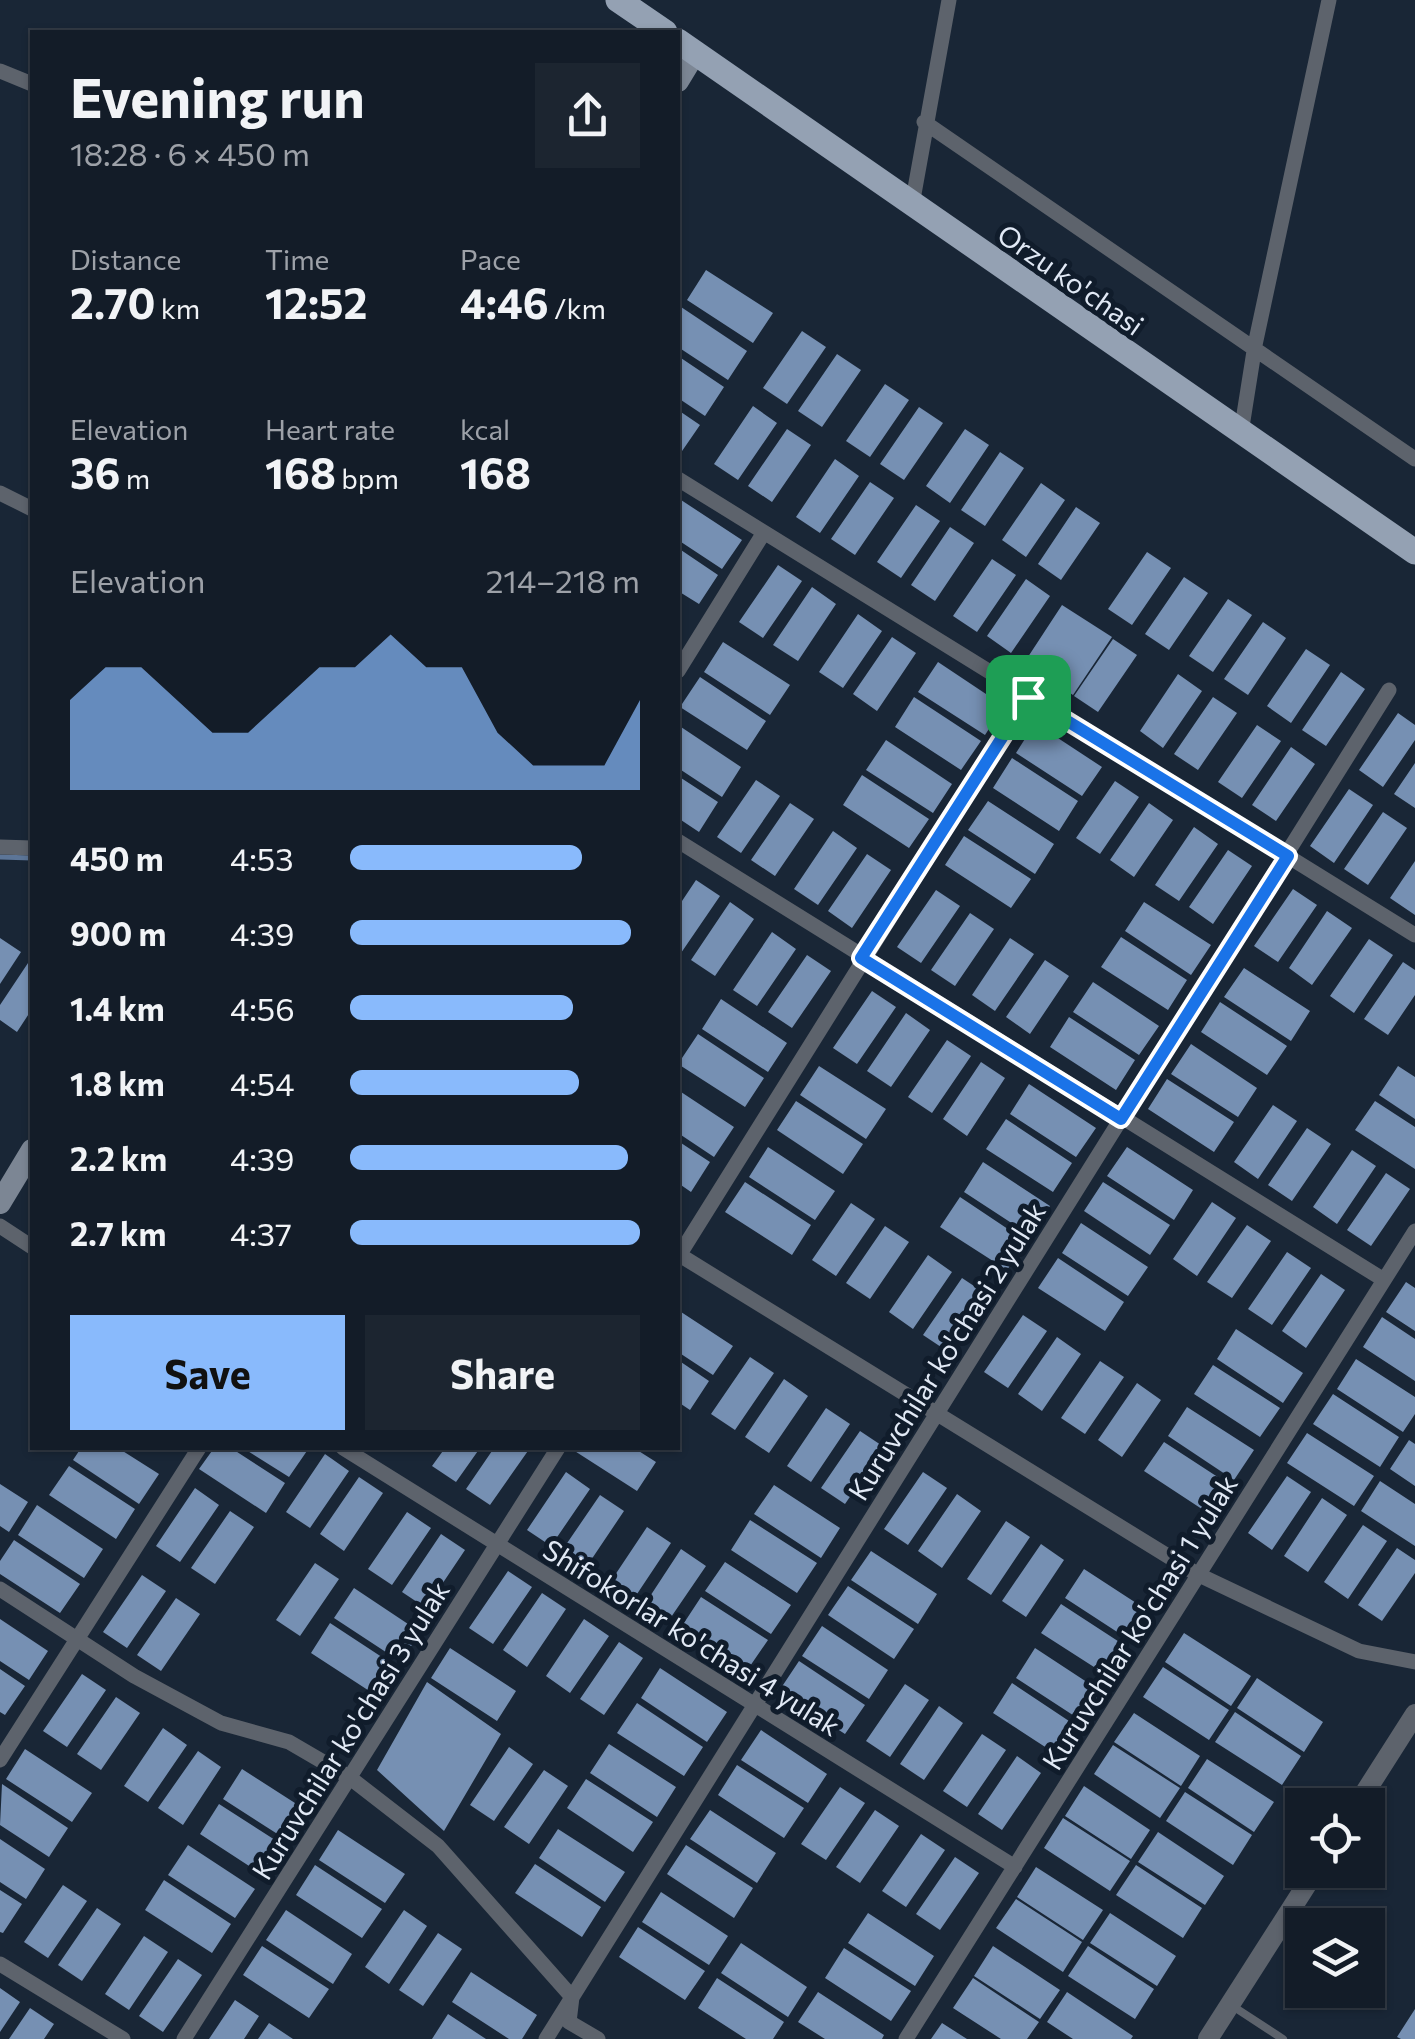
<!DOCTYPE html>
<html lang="en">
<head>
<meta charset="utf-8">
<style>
	body { margin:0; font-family:Commissioner,sans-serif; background:#1c2530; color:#f1f3f6; height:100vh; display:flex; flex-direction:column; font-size:38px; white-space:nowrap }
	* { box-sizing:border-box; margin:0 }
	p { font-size:32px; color:#9da1a8 }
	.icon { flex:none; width:55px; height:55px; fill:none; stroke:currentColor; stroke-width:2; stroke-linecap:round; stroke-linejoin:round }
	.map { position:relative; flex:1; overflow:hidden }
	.details { position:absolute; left:30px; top:30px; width:650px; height:1420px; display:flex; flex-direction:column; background:#131c28; border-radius:0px; box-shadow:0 2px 8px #0004,0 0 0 2px #323a45 }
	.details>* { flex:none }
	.tools { position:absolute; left:1285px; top:1788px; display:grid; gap:20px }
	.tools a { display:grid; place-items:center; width:100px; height:100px; border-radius:0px; background:#131c28; box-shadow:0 2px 8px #0004,0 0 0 2px #323a45; font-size:50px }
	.pin { position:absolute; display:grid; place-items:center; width:85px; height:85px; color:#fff; margin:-42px; border-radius:20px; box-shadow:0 5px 15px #0006 }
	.round { display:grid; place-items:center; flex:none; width:105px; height:105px; border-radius:0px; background:#1c2530 }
	.head { display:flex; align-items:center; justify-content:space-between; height:170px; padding:0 40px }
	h1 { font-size:55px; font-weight:700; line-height:75px }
	.figures { display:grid; grid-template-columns:repeat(3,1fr); gap:15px; height:170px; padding:10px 40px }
	.figures div { display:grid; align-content:center }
	.figures b { font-size:42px; font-weight:700 }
	.figures small { font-size:28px; font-weight:400 }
	.figures p { font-size:28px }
	.chart { height:280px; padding:20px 40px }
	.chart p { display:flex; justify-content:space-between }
	.chart svg { width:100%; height:180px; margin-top:10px; fill:#89bafc; opacity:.7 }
	.button { display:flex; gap:20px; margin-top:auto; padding:20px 40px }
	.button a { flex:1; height:115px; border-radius:0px; background:#89bafc; color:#111; font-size:40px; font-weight:700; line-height:115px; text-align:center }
	.button a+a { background:#1c2530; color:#f1f3f6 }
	ul { padding:0 40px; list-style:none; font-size:32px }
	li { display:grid; grid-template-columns:160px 120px 1fr; align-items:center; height:75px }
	li i { height:25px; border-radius:12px; background:#89bafc }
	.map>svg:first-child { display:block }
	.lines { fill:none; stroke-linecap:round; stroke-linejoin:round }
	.stream { stroke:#5c7597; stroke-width:5 }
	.building { fill:#7690b3 }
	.service { stroke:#5d636c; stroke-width:8 }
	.minor { stroke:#5d636c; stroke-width:15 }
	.tertiary { stroke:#5d636c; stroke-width:20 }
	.secondary { stroke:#7c8694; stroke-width:22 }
	.primary { stroke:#94a1b3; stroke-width:25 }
	.route-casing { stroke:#fff; stroke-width:20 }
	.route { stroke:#1a73e8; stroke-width:12 }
	.labels { text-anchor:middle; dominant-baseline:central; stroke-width:10; stroke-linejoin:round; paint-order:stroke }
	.street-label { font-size:28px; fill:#e1e9f5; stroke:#101c2b }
</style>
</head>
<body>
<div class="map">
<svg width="1415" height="2039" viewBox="0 0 1415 2039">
	<rect width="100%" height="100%" fill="#192636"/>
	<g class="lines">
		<path class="stream" d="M0 857 32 858"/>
	</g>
	<path class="building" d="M706 270 773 313 753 343 687 300Z
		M681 307 747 351 728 380 678 347Z
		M802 331 826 347 787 404 763 388Z
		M837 354 861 370 822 427 798 411Z
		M678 356 724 387 705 416 678 398Z
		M885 384 909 400 870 457 846 441Z
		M753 406 777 423 738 480 714 464Z
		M919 407 943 423 904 480 880 464Z
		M678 410 700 425 680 454 678 452Z
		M787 429 811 445 772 502 748 486Z
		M965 429 989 445 950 503 926 486Z
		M1000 452 1024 468 985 526 961 510Z
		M835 459 859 476 820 533 796 517Z
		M870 482 894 498 855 555 831 539Z
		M1041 483 1065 500 1026 557 1002 540Z
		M678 498 742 540 722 569 678 540Z
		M916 505 940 521 901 578 877 562Z
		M1076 507 1100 523 1061 580 1038 564Z
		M950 527 974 543 935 601 911 585Z
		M678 548 718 575 699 604 678 591Z
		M1147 552 1171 568 1132 625 1108 609Z
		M992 559 1016 575 977 632 953 616Z
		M778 565 802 581 763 638 739 622Z
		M1184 577 1208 593 1169 650 1145 634Z
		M1026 579 1050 596 1011 653 987 636Z
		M812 587 836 604 798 661 773 645Z
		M1228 599 1252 615 1213 672 1189 656Z
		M1062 605 1112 637 1073 695 1024 663Z
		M858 614 882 631 843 688 819 672Z
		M1263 622 1286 638 1248 695 1224 679Z
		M892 637 916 653 877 711 853 694Z
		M1113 639 1137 655 1098 712 1074 696Z
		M723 642 790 685 770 715 704 672Z
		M1306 649 1330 665 1291 723 1267 706Z
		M938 662 1004 706 985 735 918 692Z
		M1341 672 1365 689 1326 746 1302 730Z
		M1178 674 1202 691 1163 748 1140 731Z
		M700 677 766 721 747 750 680 707Z
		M914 697 981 741 961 770 895 727Z
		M1213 697 1237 713 1198 770 1174 754Z
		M1398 713 1415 725V740L1383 787 1359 770Z
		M1035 723 1102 767 1082 796 1016 753Z
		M678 725 741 767 722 797 678 768Z
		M1257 725 1281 741 1242 798 1218 782Z
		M886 740 952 784 933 813 866 770Z
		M1291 747 1315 764 1276 821 1252 805Z
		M1012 758 1078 801 1059 831 993 788Z
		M1415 763V808L1394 794Z
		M862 775 929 819 909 848 843 805Z
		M678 776 718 802 699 832 678 818Z
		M756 780 780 796 741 853 717 837Z
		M1115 781 1139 797 1100 854 1076 838Z
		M1349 789 1373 805 1334 863 1310 846Z
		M988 801 1054 844 1035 874 968 830Z
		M790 803 814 819 775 876 751 860Z
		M1149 803 1173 820 1134 877 1110 860Z
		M1383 812 1407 828 1368 885 1344 869Z
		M1194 827 1218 844 1179 901 1155 885Z
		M833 831 857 848 818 905 794 889Z
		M964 836 1031 879 1011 908 945 865Z
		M1228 850 1252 866 1213 924 1189 907Z
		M867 854 891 870 852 928 828 911Z
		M1415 861V915L1390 898Z
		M696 880 720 896 681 953 678 907Z
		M1293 889 1317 905 1278 962 1254 946Z
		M936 890 960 906 921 963 897 947Z
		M730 902 754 919 715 976 691 960Z
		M1144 902 1211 945 1191 975 1125 931Z
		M1327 911 1352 928 1312 985 1289 968Z
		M970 913 994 929 955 986 931 970Z
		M772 932 796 949 757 1006 733 990Z
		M1121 937 1187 980 1168 1010 1101 967Z
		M0 938 21 952 0 984Z
		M1010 938 1034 954 995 1011 972 995Z
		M1369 939 1393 955 1354 1013 1330 996Z
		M807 955 831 971 792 1028 768 1012Z
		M32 957V1009L17 1032 0 1020V1005Z
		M1045 960 1069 976 1030 1034 1006 1017Z
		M1403 962 1415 970V995L1388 1035 1364 1019Z
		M1244 968 1310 1011 1291 1041 1224 997Z
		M1093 982 1159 1026 1139 1055 1073 1012Z
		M872 991 896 1007 857 1064 833 1048Z
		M721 999 787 1043 768 1072 702 1029Z
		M1220 1002 1287 1046 1267 1075 1201 1032Z
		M906 1013 930 1030 891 1087 867 1071Z
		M1069 1017 1135 1060 1116 1090 1050 1047Z
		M698 1034 764 1078 745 1107 678 1064Z
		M947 1040 971 1056 932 1113 908 1097Z
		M1191 1044 1257 1088 1238 1117 1171 1074Z
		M981 1062 1005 1078 967 1136 943 1119Z
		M819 1066 886 1109 866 1139 800 1095Z
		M1398 1066 1415 1077V1119L1379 1095Z
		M1167 1079 1234 1122 1214 1152 1148 1109Z
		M1029 1084 1096 1128 1076 1157 1010 1114Z
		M678 1090 734 1127 714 1157 678 1133Z
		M796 1101 863 1144 843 1174 777 1130Z
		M1375 1101 1415 1127V1169L1355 1130Z
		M1273 1105 1297 1121 1258 1179 1234 1162Z
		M1006 1119 1072 1163 1053 1192 986 1149Z
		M1307 1128 1331 1144 1292 1201 1268 1185Z
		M678 1141 710 1162 691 1192 678 1183Z
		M768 1147 835 1191 815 1220 749 1177Z
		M1127 1147 1193 1190 1174 1220 1107 1176Z
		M1352 1150 1376 1166 1337 1224 1313 1207Z
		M983 1162 1050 1206 1030 1235 964 1192Z
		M1386 1173 1410 1189 1371 1246 1347 1230Z
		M745 1182 811 1225 792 1255 725 1212Z
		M1103 1182 1170 1225 1150 1255 1084 1211Z
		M960 1197 1026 1241 1007 1270 940 1227Z
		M1212 1202 1236 1218 1197 1276 1173 1259Z
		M851 1203 875 1219 836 1276 812 1260Z
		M1081 1223 1148 1267 1128 1296 1062 1253Z
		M1247 1225 1271 1241 1232 1298 1207 1282Z
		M885 1226 909 1242 870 1299 846 1283Z
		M1287 1252 1311 1268 1272 1325 1248 1309Z
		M928 1255 952 1272 913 1329 889 1312Z
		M1058 1258 1124 1302 1105 1331 1038 1288Z
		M1321 1274 1345 1290 1306 1348 1282 1331Z
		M962 1278 986 1294 947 1351 923 1335Z
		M1406 1282 1415 1288V1331L1386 1312Z
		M678 1310 733 1346 713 1375 678 1352Z
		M1023 1315 1047 1331 1008 1388 984 1372Z
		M1382 1317 1415 1339V1381L1363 1347Z
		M1236 1329 1303 1373 1283 1403 1217 1359Z
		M1057 1337 1081 1354 1042 1411 1018 1394Z
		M750 1357 774 1373 735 1430 711 1414Z
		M1356 1359 1415 1397V1414L1403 1432 1337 1389Z
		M678 1360 709 1381 690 1410 678 1402Z
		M1100 1361 1124 1377 1085 1434 1061 1418Z
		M1213 1365 1280 1408 1260 1437 1194 1394Z
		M784 1379 808 1396 769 1453 745 1437Z
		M1137 1383 1161 1400 1122 1457 1098 1440Z
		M1333 1394 1399 1437 1380 1467 1313 1424Z
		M1187 1407 1254 1450 1234 1480 1168 1436Z
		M826 1408 850 1424 811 1482 787 1466Z
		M860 1431 884 1447 845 1504 821 1488Z
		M1307 1433 1374 1476 1354 1506 1287 1463Z
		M1409 1440 1415 1444V1486L1390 1469Z
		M1164 1442 1230 1485 1211 1515 1144 1471Z
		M81 1448H118L159 1474 139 1504 73 1460Z
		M214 1448H231L285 1483 266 1513 199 1469Z
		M243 1448H309L289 1477Z
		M445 1448H480L456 1482 432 1466Z
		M494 1448H530L490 1505 466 1489Z
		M570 1448H634L656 1462 637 1491Z
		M325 1454 349 1471 310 1528 286 1512Z
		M69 1466 135 1509 116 1539 49 1495Z
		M566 1472 590 1489 551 1546 527 1530Z
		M923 1472 947 1488 908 1545 884 1529Z
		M1287 1476 1311 1492 1272 1550 1248 1533Z
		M359 1477 383 1493 344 1551 320 1534Z
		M1380 1481 1415 1504V1546L1361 1511Z
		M0 1484 28 1502 9 1532 0 1526Z
		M774 1485 840 1528 821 1558 754 1514Z
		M195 1488 219 1505 180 1562 156 1546Z
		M957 1494 981 1511 942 1568 918 1551Z
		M600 1495 624 1511 585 1569 561 1552Z
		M1322 1498 1347 1515 1308 1572 1284 1556Z
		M37 1505 103 1549 84 1578 18 1535Z
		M230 1511 254 1527 215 1584 191 1568Z
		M407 1512 431 1528 392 1585 368 1569Z
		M750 1520 817 1563 797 1593 731 1550Z
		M1006 1521 1030 1537 991 1595 967 1579Z
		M1363 1525 1387 1541 1348 1599 1324 1582Z
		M647 1527 671 1543 633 1600 609 1584Z
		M441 1534 465 1550 426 1608 402 1592Z
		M14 1540 80 1584 60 1613 0 1574V1561Z
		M1041 1544 1064 1560 1026 1617 1002 1601Z
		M1397 1548 1415 1560V1573L1382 1621 1358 1605Z
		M681 1549 706 1566 667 1623 643 1607Z
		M871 1551 937 1594 918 1624 851 1580Z
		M725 1562 791 1605 771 1634 705 1591Z
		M315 1563 339 1579 300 1636 276 1620Z
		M1084 1569 1150 1612 1131 1641 1065 1598Z
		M508 1571 532 1587 493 1644 469 1628Z
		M142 1575 166 1591 127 1648 103 1632Z
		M848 1586 914 1629 894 1659 828 1615Z
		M354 1588 420 1632 401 1662 334 1618Z
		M542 1593 566 1609 527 1667 503 1650Z
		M701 1597 768 1640 748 1669 682 1626Z
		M176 1598 200 1614 161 1671 137 1655Z
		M1061 1604 1127 1647 1108 1676 1041 1633Z
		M0 1619 48 1651 29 1680 0 1661Z
		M584 1619 609 1636 570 1693 546 1676Z
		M330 1623 397 1667 377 1696 311 1653Z
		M822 1626 888 1670 869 1699 802 1656Z
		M1184 1633 1251 1676 1231 1706 1165 1662Z
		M619 1642 643 1658 604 1715 580 1699Z
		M450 1648 516 1691 497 1721 431 1678Z
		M1035 1648 1102 1692 1082 1721 1016 1678Z
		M799 1661 865 1705 845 1734 779 1691Z
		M1163 1667 1229 1710 1209 1740 1143 1697Z
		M660 1668 727 1712 707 1742 641 1698Z
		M0 1669 25 1686 5 1715 0 1712Z
		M82 1674 106 1690 67 1747 43 1731Z
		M1257 1678 1323 1722 1304 1752 1237 1708Z
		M427 1682 501 1734 444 1831 377 1770Z
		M1012 1683 1078 1727 1059 1756 993 1713Z
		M905 1684 929 1700 890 1757 866 1741Z
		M116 1697 140 1713 101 1770 77 1754Z
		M637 1703 703 1747 684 1776 617 1733Z
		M939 1706 963 1723 924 1780 900 1764Z
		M1235 1712 1301 1756 1282 1785 1215 1742Z
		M1134 1713 1200 1756 1181 1786 1114 1742Z
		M163 1728 187 1745 148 1802 124 1786Z
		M761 1730 827 1774 808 1803 741 1760Z
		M982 1734 1006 1750 967 1807 943 1791Z
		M609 1744 676 1787 657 1817 590 1773Z
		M1113 1745 1180 1788 1160 1818 1094 1774Z
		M509 1747 533 1764 494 1821 470 1805Z
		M25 1749 92 1793 72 1822 6 1779Z
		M198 1751 221 1767 183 1825 158 1808Z
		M1017 1756 1041 1773 1002 1830 978 1814Z
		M1207 1759 1274 1802 1254 1832 1188 1788Z
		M737 1765 804 1808 784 1838 718 1795Z
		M242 1769 309 1812 290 1842 223 1799Z
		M544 1770 568 1786 529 1844 504 1827Z
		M586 1779 653 1822 633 1852 567 1808Z
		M2 1784 68 1828 49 1857 0 1825Z
		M1084 1786 1150 1830 1131 1859 1065 1816Z
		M840 1787 865 1803 826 1860 801 1844Z
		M1185 1792 1252 1835 1233 1865 1166 1821Z
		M219 1804 286 1847 266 1877 200 1834Z
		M710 1810 776 1853 757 1883 690 1839Z
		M875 1810 899 1826 860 1883 836 1867Z
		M1063 1818 1130 1861 1110 1891 1044 1848Z
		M558 1829 625 1872 605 1902 539 1858Z
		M338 1830 405 1874 385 1903 319 1860Z
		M1158 1832 1224 1876 1205 1905 1138 1862Z
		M921 1834 945 1850 906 1907 882 1891Z
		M0 1839 45 1869 26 1899 0 1882Z
		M188 1845 255 1889 235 1918 168 1875Z
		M686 1845 753 1888 734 1918 667 1874Z
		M955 1857 979 1873 940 1930 916 1914Z
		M535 1864 601 1907 582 1937 515 1893Z
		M315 1865 382 1909 362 1938 296 1895Z
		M1136 1865 1202 1908 1183 1938 1116 1895Z
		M1036 1867 1103 1910 1083 1940 1017 1897Z
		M164 1880 231 1924 212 1953 145 1910Z
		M63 1885 87 1901 48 1958 24 1942Z
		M0 1890 22 1904 3 1933 0 1932Z
		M661 1892 728 1936 709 1965 642 1922Z
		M1016 1899 1082 1942 1063 1972 996 1928Z
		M97 1908 121 1924 82 1981 58 1965Z
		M286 1910 352 1954 333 1984 266 1940Z
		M404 1910 427 1926 389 1984 365 1967Z
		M868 1913 934 1956 915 1986 848 1943Z
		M1110 1913 1176 1956 1157 1986 1090 1943Z
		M638 1927 705 1971 685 2000 619 1957Z
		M438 1933 462 1949 423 2006 399 1990Z
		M144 1936 168 1952 129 2010 105 1994Z
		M741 1943 807 1987 788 2017 721 1973Z
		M262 1946 329 1989 309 2018 243 1975Z
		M993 1946 1060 1990 1040 2019 974 1976Z
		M1088 1946 1154 1989 1135 2019 1068 1976Z
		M844 1948 911 1991 891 2021 825 1978Z
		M178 1959 202 1975 163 2032 139 2016Z
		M471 1972 537 2015 522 2039H509L452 2002Z
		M717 1978 784 2022 773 2039H746L698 2008Z
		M973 1978 1039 2022 1027 2039H1001L953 2008Z
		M0 1988 20 2002 0 2032Z
		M818 1992 884 2035 882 2039H825L798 2022Z
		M1067 1992 1133 2036 1131 2039H1073L1047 2022Z
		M235 2000 259 2016 244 2039H209Z
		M30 2008 54 2024 44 2039H9Z
		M1415 2009V2039H1401L1397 2037Z
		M448 2014 486 2039H432Z
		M269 2023 293 2039H258Z
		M942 2023 967 2039H931Z"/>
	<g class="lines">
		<path class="service" d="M1234 2007 1283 2039"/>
		<path class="minor" d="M0 71 32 84
			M924 122 1415 459
			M912 205 949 0
			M1241 433 1255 345 1329 0
			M678 479 1415 935
			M0 493 32 509
			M678 671 763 534
			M678 841 1384 1280
			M0 847 32 848
			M0 1226 32 1247
			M678 1254 1197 1574 1359 1651 1415 1662
			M678 1257 1028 697
			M343 1448 1015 1867
			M0 1589 134 1676 221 1723 289 1742 349 1777 438 1846 572 1997 569 2022 598 2039
			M0 1760 199 1448
			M0 1964 123 2039
			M184 2039 558 1448
			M546 2039 1389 690
			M906 2039 1415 1231"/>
		<path class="tertiary" d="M1357 1805 1415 1714
			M1208 2039 1316 1870"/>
		<path class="secondary" d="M678 81 695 53
			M0 1203 32 1150"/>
		<path class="primary" d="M618 0 665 32
			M678 41 1415 552"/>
	</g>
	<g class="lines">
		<g class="route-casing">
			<path id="route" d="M1028 697 1288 856 1121 1119 861 958Z"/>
		</g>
		<use href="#route" class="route"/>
	</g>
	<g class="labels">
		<g class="street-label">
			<text transform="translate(1071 279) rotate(35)">Orzu ko'chasi</text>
			<text transform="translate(946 1351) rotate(-58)">Kuruvchilar ko'chasi 2 yulak</text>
			<text transform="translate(1139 1622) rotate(-58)">Kuruvchilar ko'chasi 1 yulak</text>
			<text transform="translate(692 1637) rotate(32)">Shifokorlar ko'chasi 4 yulak</text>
			<text transform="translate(350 1730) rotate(-58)">Kuruvchilar ko'chasi 3 yulak</text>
		</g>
	</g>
</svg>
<div class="tools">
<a><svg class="icon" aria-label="locate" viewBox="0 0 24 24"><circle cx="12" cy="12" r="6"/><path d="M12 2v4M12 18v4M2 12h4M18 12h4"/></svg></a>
<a><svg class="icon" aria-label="layers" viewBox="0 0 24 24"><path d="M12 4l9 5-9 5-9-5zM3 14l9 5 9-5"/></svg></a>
</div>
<div class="pin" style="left:1028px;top:697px;background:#1e9e55"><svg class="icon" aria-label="arrive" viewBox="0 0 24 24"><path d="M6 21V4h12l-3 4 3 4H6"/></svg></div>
<section class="details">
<div class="head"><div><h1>Evening run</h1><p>18:28 · 6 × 450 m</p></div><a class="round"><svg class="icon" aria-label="share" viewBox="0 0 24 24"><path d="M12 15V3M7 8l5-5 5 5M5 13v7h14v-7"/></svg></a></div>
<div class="figures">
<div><p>Distance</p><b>2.70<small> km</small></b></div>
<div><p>Time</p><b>12:52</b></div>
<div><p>Pace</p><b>4:46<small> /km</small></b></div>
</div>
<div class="figures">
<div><p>Elevation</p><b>36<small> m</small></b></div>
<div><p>Heart rate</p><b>168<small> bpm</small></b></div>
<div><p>kcal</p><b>168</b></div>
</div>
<div class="chart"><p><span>Elevation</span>214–218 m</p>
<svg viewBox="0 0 160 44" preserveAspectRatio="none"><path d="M0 44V22L10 14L20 14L30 22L40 30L50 30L60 22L70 14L80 14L90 6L100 14L110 14L120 30L130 38L140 38L150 38L160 22V44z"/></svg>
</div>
<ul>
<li><b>450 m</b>4:53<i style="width:80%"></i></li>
<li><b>900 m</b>4:39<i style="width:97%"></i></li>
<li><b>1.4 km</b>4:56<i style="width:77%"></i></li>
<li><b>1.8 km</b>4:54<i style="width:79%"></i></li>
<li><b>2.2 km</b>4:39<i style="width:96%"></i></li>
<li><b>2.7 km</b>4:37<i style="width:100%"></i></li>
</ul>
<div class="button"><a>Save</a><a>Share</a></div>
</section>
</div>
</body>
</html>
